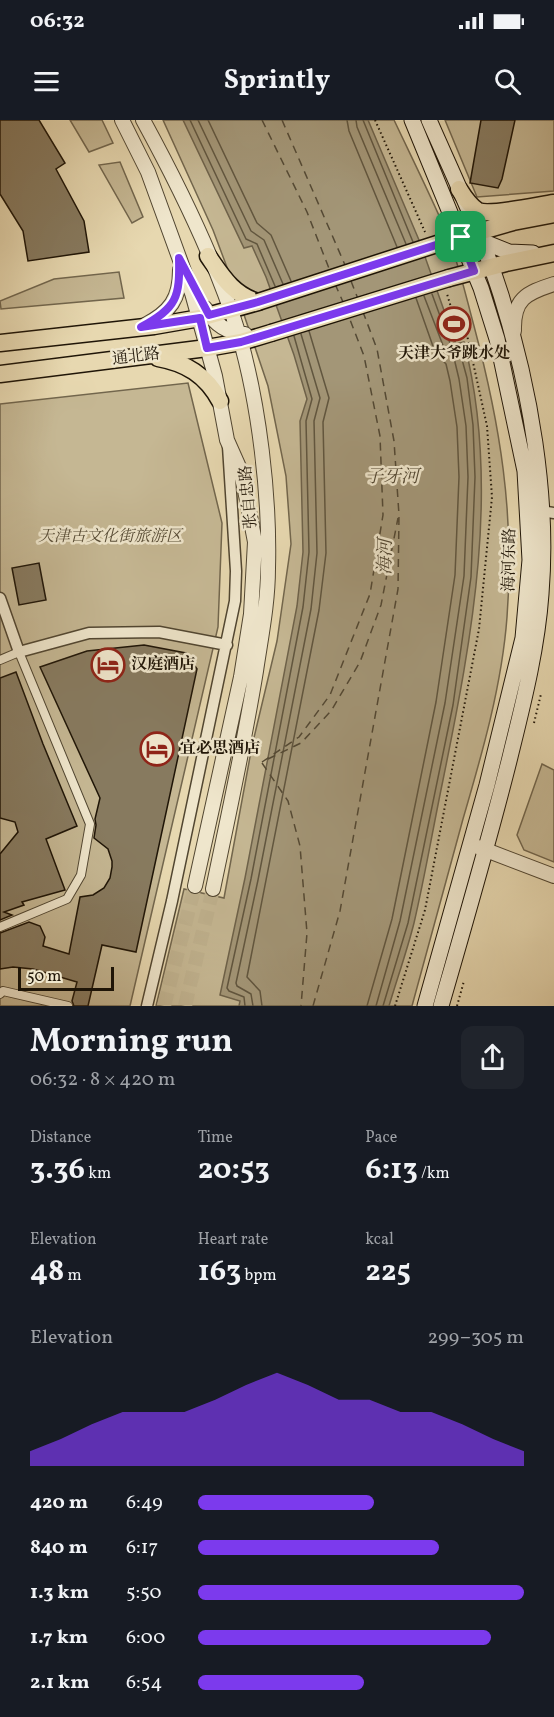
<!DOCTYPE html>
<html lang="en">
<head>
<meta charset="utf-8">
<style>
	body { margin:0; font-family:Vollkorn,"Noto Serif SC",serif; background:#20242c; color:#f1f3f6; height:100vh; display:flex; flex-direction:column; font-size:22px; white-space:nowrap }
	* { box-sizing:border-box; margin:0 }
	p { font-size:20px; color:#9ea1a6 }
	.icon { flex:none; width:33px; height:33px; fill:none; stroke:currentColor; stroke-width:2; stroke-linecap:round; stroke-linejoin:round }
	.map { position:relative; height:886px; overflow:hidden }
	.panel { display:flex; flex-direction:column; background:#171b24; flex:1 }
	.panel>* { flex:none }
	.scale { position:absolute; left:18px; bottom:15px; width:96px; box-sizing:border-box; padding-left:6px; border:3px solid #1f1507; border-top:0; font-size:16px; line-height:21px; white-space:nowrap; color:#1f1507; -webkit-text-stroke:4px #efe6cc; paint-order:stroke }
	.pin { position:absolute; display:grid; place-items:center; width:51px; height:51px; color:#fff; margin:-26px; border-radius:12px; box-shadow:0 3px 9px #0006 }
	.round { display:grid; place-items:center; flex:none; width:63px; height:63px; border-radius:12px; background:#20242c }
	.summary { display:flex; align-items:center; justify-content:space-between; height:102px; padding:0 30px }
	h1 { font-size:33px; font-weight:700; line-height:45px }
	.metrics { display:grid; grid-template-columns:repeat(3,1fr); gap:9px; height:102px; padding:6px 30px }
	.metrics div { display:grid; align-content:center }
	.metrics b { font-size:30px; font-weight:700 }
	.metrics small { font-size:16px; font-weight:400 }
	.metrics p { font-size:16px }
	.chart { height:168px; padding:12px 30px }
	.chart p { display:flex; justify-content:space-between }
	.chart svg { width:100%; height:108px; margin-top:6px; fill:#7c3aed; opacity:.7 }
	ul { padding:0 30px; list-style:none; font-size:20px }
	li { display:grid; grid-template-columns:96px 72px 1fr; align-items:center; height:45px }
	li i { height:15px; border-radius:8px; background:#7c3aed }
	.status { display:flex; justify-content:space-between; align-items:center; height:42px; padding:0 30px; background:#171b24; direction:ltr }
	.status svg { height:16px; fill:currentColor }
	header { display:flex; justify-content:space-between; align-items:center; height:78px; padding:0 30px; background:#171b24; font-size:27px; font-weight:700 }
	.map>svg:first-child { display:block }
	.green { fill:#c5b793; stroke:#72664d; stroke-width:1.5 }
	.water { fill:#a39677; stroke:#6e624a; stroke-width:1.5 }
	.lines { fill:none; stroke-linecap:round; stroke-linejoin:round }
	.shore { stroke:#61563f; stroke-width:1.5 }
	.ferry { stroke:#544934; stroke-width:1.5; stroke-dasharray:8 6; stroke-linecap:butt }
	.building { fill:#877a5f; stroke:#1f1507; stroke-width:1.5 }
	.tertiary-tunnel { stroke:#bfb18e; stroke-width:14; stroke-dasharray:14 7; stroke-linecap:butt }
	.pedestrian-casing { stroke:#514631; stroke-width:10 }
	.minor-casing { stroke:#514631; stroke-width:13 }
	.tertiary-casing { stroke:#514631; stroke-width:16 }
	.secondary-casing { stroke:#1f1507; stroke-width:17 }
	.primary-casing { stroke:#1f1507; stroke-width:19 }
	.path { stroke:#1f1507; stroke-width:2; stroke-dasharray:1.5 3; stroke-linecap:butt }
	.pedestrian { stroke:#efe6cc; stroke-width:8 }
	.minor { stroke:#efe6cc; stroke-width:10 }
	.tertiary { stroke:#efe6cc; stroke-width:14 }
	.secondary { stroke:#efe6cc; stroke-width:15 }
	.primary { stroke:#e7d8b0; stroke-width:16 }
	.primary-bridge-casing { stroke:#1f1507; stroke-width:19; stroke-linecap:butt }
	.primary-bridge { stroke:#e7d8b0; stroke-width:16 }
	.route-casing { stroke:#fff; stroke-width:12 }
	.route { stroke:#7c3aed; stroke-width:8 }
	.labels { text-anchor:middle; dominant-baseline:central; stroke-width:5; stroke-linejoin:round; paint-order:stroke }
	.poi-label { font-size:16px; font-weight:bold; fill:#1f1507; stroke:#efe6cc; text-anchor:start }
	.street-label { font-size:16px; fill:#1f1507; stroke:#efe6cc }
	.park-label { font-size:16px; font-style:italic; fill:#594e38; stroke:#efe6cc }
	.water-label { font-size:18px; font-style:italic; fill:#544934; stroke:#efe6cc }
</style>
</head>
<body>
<div class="status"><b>06:32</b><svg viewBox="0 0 49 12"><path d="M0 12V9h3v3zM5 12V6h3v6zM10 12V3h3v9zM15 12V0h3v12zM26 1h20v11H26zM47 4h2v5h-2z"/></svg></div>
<header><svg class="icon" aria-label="menu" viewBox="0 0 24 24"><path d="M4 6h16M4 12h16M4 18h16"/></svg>Sprintly<svg class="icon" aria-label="search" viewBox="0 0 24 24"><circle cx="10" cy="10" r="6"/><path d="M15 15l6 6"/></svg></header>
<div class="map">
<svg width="554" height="886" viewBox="0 0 554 886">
	<rect width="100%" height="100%" fill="#e7d8b0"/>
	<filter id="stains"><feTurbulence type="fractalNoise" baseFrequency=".00333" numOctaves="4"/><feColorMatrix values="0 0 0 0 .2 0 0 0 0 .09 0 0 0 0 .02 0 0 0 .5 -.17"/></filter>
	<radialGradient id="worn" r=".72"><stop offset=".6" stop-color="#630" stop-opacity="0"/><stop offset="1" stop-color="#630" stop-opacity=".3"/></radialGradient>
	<path class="green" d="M70 0H102L113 23 89 32Z
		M163 0H394C411 36 429 72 445 109 458 140 465 173 474 206 500 304 515 395 507 497 502 565 482 634 463 699 446 762 429 824 412 886H156L184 769 224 778 252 626 277 521 291 424 286 356 268 266 237 174 213 110Z
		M445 0H554V71L477 77Z
		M120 42 143 97 132 103 99 45Z
		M119 152 124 178 1 189 0 181 54 159Z
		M188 263 222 403 218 507 130 886H0V284Z
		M542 644 554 650V742L524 730 517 715Z"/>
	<path class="water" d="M183 0H368L419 120 456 224 464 222C501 366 472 518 443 660 433 708 425 756 414 803 407 831 397 859 389 886H239L240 881 220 875 245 758 297 486 303 432 300 301 307 279 294 235 266 157 252 126 244 128Z"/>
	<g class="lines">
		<path class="shore" d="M190 0 246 119 257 124 275 166
			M198 0 251 111 264 120 283 164
			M208 0 257 103 271 115 291 161
			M347 0 349 11 397 127
			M356 0 357 7 406 124
			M363 0 413 122
			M245 886 244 877 229 871 227 868 251 759 303 487 309 432 306 301 312 279 294 216
			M253 886 251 874 237 866 236 863 258 760 311 489 317 433 314 301 320 278 301 214
			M262 886 260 871 247 857 319 490 326 433 323 302 329 278 309 211
			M367 886 392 799 436 582 455 455 459 357 457 307 450 261 446 244 435 232 416 178
			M376 886 400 801 445 583 464 456 468 357 466 306 459 259 454 238 444 228 424 176
			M383 886 408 803 453 585 471 457 475 357 473 305 467 258 460 232 451 226 432 174"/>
		<path class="ferry" d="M262 0 307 92 330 151
			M282 0 345 145
			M351 161 358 179
			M335 164 343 182
			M268 639 301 623 331 591 360 542 381 485 398 398
			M262 642 299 617 330 575 370 474 383 395 380 316 364 236 349 197
			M262 643 288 681 300 726 307 813 301 886
			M313 886 340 791 398 469 399 395 394 321 377 229 363 192"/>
	</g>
	<path class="building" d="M0 0H39L65 43 56 49 84 101 89 132 28 141 23 111 0 74Z
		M481 0H515L502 59 498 68 470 63Z
		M39 443 46 480 19 485 12 448Z
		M144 525 186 533 197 549 136 832 102 825 88 886H74L72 881 77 862 33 849 13 847 0 849V813L29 802 40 806 45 817 43 826 69 834 80 777 93 775 104 768 110 758 112 747V741L108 729 94 718 96 705 95 699 100 678 40 547 87 531Z
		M16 552 43 624 77 706 46 719 65 770 22 782 24 785 4 792 12 795 0 800V734L18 712 15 702 0 698V558Z"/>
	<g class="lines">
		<path class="tertiary-tunnel" d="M164 886 195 766
			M185 886 213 769"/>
		<g class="pedestrian-casing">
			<path id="pedestrian" d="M0 540 19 532 90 704 81 755 67 779 0 807
				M0 874 3 871 68 886"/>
		</g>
		<g class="minor-casing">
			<path id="minor" d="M541 391 554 393
				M0 478 19 532 89 513 159 512 227 525
				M147 886 172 781 235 481 236 451 228 326"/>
		</g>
		<g class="tertiary-casing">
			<path id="tertiary" d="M122 0 148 52 192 173 215 256 227 320 239 347 245 370 255 422 251 494 241 557 195 766
				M143 0C179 66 217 143 239 215 259 284 270 376 268 448 268 483 261 517 256 551 244 625 228 697 213 769
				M205 188C214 204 227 213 245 214
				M145 205C170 192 180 179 180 150
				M514 211C513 179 526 173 554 164
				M478 727 554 756"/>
		</g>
		<g class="secondary-casing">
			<path id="secondary" d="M412 0 481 168 497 219 525 351 530 440 523 518 487 665 425 886
				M429 0C454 57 482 115 501 175 530 268 549 376 541 474 537 530 523 584 510 637 489 721 465 803 441 886
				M479 120 509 132 533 133"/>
		</g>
		<g class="primary-casing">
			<path id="primary" d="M459 69C464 77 470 86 478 91 490 96 539 85 554 83
				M440 123 513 102 554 94
				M208 136C222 156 233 175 258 182
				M449 158 506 143 554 133
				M0 223 154 206 200 198 258 182
				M158 238C186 243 206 255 220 281
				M0 254 207 228 241 222 271 213"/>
		</g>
		<path class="path" d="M375 0 425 112
			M534 603 541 574
			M395 886 425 790 479 509 492 377 487 306 467 215 460 217 447 174
			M457 886 464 861"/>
		<use href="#pedestrian" class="pedestrian"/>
		<use href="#minor" class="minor"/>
		<use href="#tertiary" class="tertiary"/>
		<use href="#secondary" class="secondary"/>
		<use href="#primary" class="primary"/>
		<g class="primary-bridge-casing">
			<path id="primary-bridge" d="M258 182 440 123
				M271 213 449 158"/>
		</g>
		<use href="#primary-bridge" class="primary-bridge"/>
	</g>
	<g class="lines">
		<g class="route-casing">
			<path id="route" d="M461 117 474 151 271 213 241 222 207 228 200 198 141 207C177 188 180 177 179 138L209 195 258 182Z"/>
		</g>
		<use href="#route" class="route"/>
	</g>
	<defs>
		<g id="stadium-ring" transform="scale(1.725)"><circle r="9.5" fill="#efe6cc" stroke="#8f2418" stroke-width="1.5"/><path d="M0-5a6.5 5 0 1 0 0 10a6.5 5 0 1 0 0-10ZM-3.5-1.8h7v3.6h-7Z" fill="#8f2418"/></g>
		<g id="hotel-ring" transform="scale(1.725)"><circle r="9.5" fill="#efe6cc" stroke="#8f2418" stroke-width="1.5"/><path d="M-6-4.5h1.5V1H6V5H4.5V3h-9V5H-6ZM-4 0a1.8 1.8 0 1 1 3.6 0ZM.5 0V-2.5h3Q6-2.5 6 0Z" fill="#8f2418"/></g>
	</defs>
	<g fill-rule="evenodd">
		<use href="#stadium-ring" x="454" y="204"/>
		<use href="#hotel-ring" x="108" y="545"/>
		<use href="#hotel-ring" x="157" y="629"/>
	</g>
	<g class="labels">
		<g class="poi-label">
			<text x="454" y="234" text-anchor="middle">天津大爷跳水处</text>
			<text x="131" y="545">汉庭酒店</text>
			<text x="180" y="629">宜必思酒店</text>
		</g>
		<g class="street-label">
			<text transform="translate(136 237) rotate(-7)">通北路</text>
			<text transform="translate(249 377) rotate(-95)">张自忠路</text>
			<text transform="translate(510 440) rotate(-89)">海河东路</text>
		</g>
		<g class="park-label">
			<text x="110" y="417">天津古文化街旅游区</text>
		</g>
		<g class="water-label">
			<text x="392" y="357">子牙河</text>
			<text transform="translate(386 437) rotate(-89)">海河</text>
		</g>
	</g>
	<rect width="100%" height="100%" filter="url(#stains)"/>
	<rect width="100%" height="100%" fill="url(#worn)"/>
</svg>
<div class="scale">50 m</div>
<div class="pin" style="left:461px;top:117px;background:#1e9e55"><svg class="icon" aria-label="arrive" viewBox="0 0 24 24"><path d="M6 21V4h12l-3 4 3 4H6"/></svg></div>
</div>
<section class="panel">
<div class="summary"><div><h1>Morning run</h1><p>06:32 · 8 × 420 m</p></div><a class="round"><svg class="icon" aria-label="share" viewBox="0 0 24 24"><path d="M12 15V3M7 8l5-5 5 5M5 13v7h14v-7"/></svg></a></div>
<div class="metrics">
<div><p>Distance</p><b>3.36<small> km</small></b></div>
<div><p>Time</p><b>20:53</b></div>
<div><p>Pace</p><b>6:13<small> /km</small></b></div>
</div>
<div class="metrics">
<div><p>Elevation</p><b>48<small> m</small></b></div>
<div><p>Heart rate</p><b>163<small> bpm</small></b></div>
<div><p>kcal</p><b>225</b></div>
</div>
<div class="chart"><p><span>Elevation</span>299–305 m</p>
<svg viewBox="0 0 160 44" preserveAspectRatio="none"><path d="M0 44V38L10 33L20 27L30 22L40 22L50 22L60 17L70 11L80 6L90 11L100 17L110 17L120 22L130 22L140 27L150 33L160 38V44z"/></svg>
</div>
<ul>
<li><b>420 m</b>6:49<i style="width:54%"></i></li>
<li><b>840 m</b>6:17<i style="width:74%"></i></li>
<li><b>1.3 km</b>5:50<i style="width:100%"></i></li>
<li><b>1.7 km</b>6:00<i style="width:90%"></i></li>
<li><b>2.1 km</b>6:54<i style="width:51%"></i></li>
</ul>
</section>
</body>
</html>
